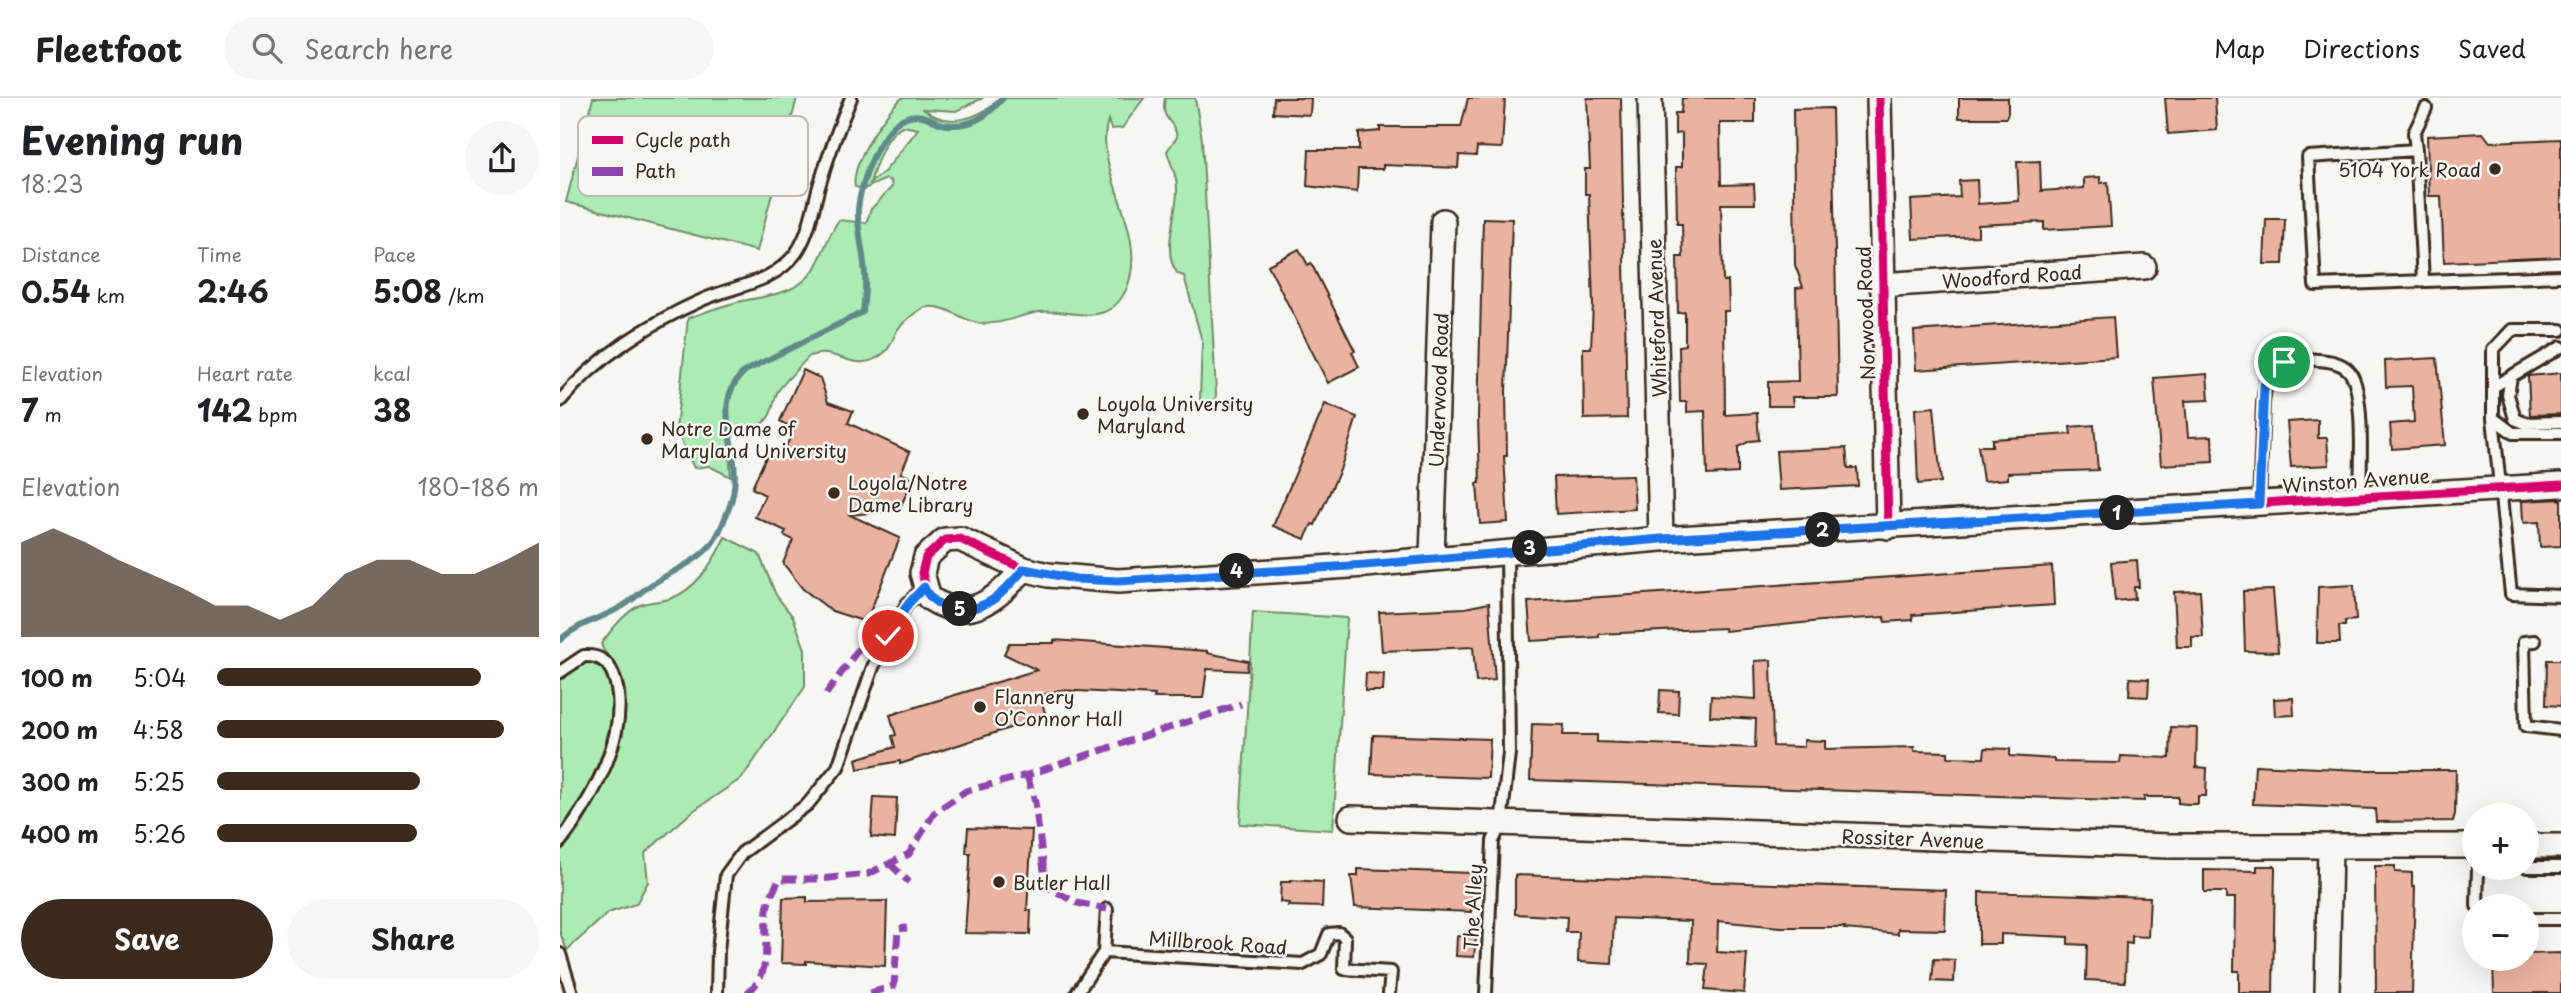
<!DOCTYPE html>
<html lang="en">
<head>
<meta charset="utf-8">
<style>
	body { margin:0; font-family:"Playpen Sans",sans-serif; background:#f6f6f6; color:#202124; height:100vh; display:flex; flex-direction:column; font-size:26px; white-space:nowrap }
	* { box-sizing:border-box; margin:0 }
	p { font-size:23px; color:#757577 }
	.icon { flex:none; width:38px; height:38px; fill:none; stroke:currentColor; stroke-width:2; stroke-linecap:round; stroke-linejoin:round }
	.map { position:relative; flex:1; overflow:hidden }
	.drawer { display:flex; flex-direction:column; background:#fff; width:560px }
	.drawer>* { flex:none }
	.buttons { position:absolute; left:1902px; top:705px; display:grid; gap:14px }
	.buttons a { display:grid; place-items:center; width:77px; height:77px; border-radius:50%; background:#fff; box-shadow:0 7px 28px #0002; font-size:35px }
	.pin { position:absolute; display:grid; place-items:center; width:60px; height:60px; color:#fff; margin:-30px; border:4px solid #fff; border-radius:50%; box-shadow:0 2px 7px #0007 }
	.km { position:absolute; width:35px; height:35px; margin:-18px; border-radius:50%; background:#222; color:#fff; font-size:19px; line-height:35px; text-align:center }
	.round { display:grid; place-items:center; flex:none; width:74px; height:74px; border-radius:37px; background:#f6f6f6 }
	.overview { display:flex; align-items:center; justify-content:space-between; height:119px; padding:0 21px }
	h1 { font-size:38px; font-weight:700; line-height:52px }
	.metrics { display:grid; grid-template-columns:repeat(3,1fr); gap:10px; height:119px; padding:7px 21px }
	.metrics div { display:grid; align-content:center }
	.metrics b { font-size:30px; font-weight:700 }
	.metrics small { font-size:19px; font-weight:400 }
	.metrics p { font-size:19px }
	.chart { height:196px; padding:14px 21px }
	.chart p { display:flex; justify-content:space-between }
	.chart svg { width:100%; height:126px; margin-top:7px; fill:#3b2a1e; opacity:.7 }
	.primary-button { display:flex; gap:14px; margin-top:auto; padding:14px 21px }
	.primary-button a { flex:1; height:80px; border-radius:42px; background:#3b2a1e; color:#fff; font-size:28px; font-weight:700; line-height:80px; text-align:center }
	.primary-button a+a { background:#f6f6f6; color:#202124 }
	ul { padding:0 21px; list-style:none; font-size:23px }
	li { display:grid; grid-template-columns:112px 84px 1fr; align-items:center; height:52px }
	li i { height:18px; border-radius:9px; background:#3b2a1e }
	header { display:flex; align-items:center; gap:42px; box-sizing:border-box; height:98px; padding:0 35px; background:#fff; border-bottom:2px solid #e0e0e0 }
	header strong { font-size:33px }
	nav { display:flex; gap:38px; margin-inline-start:auto; font-size:24px }
	.search { width:490px; height:63px; background:#f6f6f6; display:flex; align-items:center; gap:18px; box-sizing:border-box; padding:0 24px; border-radius:38px; color:#757577; font-size:26px }
	main { display:flex; flex:1; min-height:0 }
	.map>svg:first-child { display:block }
	.green { fill:#abecb4; stroke:#738b69; stroke-width:2; fill-rule:evenodd }
	.lines { fill:none; stroke-linecap:round; stroke-linejoin:round }
	.stream { stroke:#608a8a; stroke-width:6 }
	.building { fill:#eab2a1; stroke:#3b2a1e; stroke-width:2 }
	.service-casing { stroke:#3b2a1e; stroke-width:16 }
	.minor-casing { stroke:#3b2a1e; stroke-width:28 }
	.service { stroke:#f6f6f2; stroke-width:10 }
	.minor { stroke:#f6f6f2; stroke-width:23 }
	.quiet { stroke:#8e44ad; stroke-width:7; stroke-dasharray:14 7; stroke-linecap:butt }
	.cycleway-casing { stroke:#f6f6f2; stroke-width:13 }
	.cycleway { stroke:#d6006c; stroke-width:9 }
	.route-casing { stroke:#fff; stroke-width:14 }
	.route { stroke:#1a73e8; stroke-width:9 }
	.poi-dot { fill:#3b2a1e; stroke:#f6f6f2; stroke-width:2.5 }
	.labels { text-anchor:middle; dominant-baseline:central; stroke-width:5; stroke-linejoin:round; paint-order:stroke }
	.poi-label { font-size:19px; fill:#3b2a1e; stroke:#f6f6f2; text-anchor:start }
	.street-label { font-size:19px; fill:#3b2a1e; stroke:#f6f6f2 }
	.key { fill:#f6f6f2; stroke:#beb9b2; stroke-width:2 }
	.key-label { font-size:19px; fill:#3b2a1e }
</style>
</head>
<body>
<header>
<strong>Fleetfoot</strong>
<div class="search"><svg class="icon" aria-label="search" viewBox="0 0 24 24"><circle cx="10" cy="10" r="6"/><path d="M15 15l6 6"/></svg>Search here</div>
<nav><a>Map</a><a>Directions</a><a>Saved</a></nav>
</header>
<main>
<section class="drawer">
<div class="overview"><div><h1>Evening run</h1><p>18:23</p></div><a class="round"><svg class="icon" aria-label="share" viewBox="0 0 24 24"><path d="M12 15V3M7 8l5-5 5 5M5 13v7h14v-7"/></svg></a></div>
<div class="metrics">
<div><p>Distance</p><b>0.54<small> km</small></b></div>
<div><p>Time</p><b>2:46</b></div>
<div><p>Pace</p><b>5:08<small> /km</small></b></div>
</div>
<div class="metrics">
<div><p>Elevation</p><b>7<small> m</small></b></div>
<div><p>Heart rate</p><b>142<small> bpm</small></b></div>
<div><p>kcal</p><b>38</b></div>
</div>
<div class="chart"><p><span>Elevation</span>180–186 m</p>
<svg viewBox="0 0 160 44" preserveAspectRatio="none"><path d="M0 44V11L10 6L20 11L30 17L40 22L50 27L60 33L70 33L80 38L90 33L100 22L110 17L120 17L130 22L140 22L150 17L160 11V44z"/></svg>
</div>
<ul>
<li><b>100 m</b>5:04<i style="width:82%"></i></li>
<li><b>200 m</b>4:58<i style="width:89%"></i></li>
<li><b>300 m</b>5:25<i style="width:63%"></i></li>
<li><b>400 m</b>5:26<i style="width:62%"></i></li>
</ul>
<div class="primary-button"><a>Save</a><a>Share</a></div>
</section>
<div class="map">
<svg width="2001" height="895" viewBox="0 0 2001 895">
	<rect width="100%" height="100%" fill="#f6f6f2"/>
	<filter id="ink" filterUnits="userSpaceOnUse"><feTurbulence type="fractalNoise" baseFrequency=".0143" numOctaves="2"/><feDisplacementMap in="SourceGraphic" scale="14" xChannelSelector="R" yChannelSelector="G"/><feConvolveMatrix kernelMatrix="1 2 1 2 8 2 1 2 1" color-interpolation-filters="sRGB"/></filter>
	<g filter="url(#ink)">
		<path class="green" d="M33 0H237L197 153 6 104Z
			M342 0H423L396 13 364 11C387 31 421 21 439 0H584L562 30 551 31 548 22C532 71 588 131 568 187 550 234 511 210 480 214 458 217 441 228 418 225 401 222 385 206 367 209 359 210 344 224 338 231 333 238 332 248 325 254 296 280 277 247 250 258 247 260 221 288 218 293 213 302 214 314 206 322 198 331 180 334 168 340L171 379 149 368 134 370 116 332 128 220C143 215 158 209 174 205 200 198 236 198 253 173 264 156 267 138 279 122L306 125 311 111 332 89 331 83 326 81 304 91 295 89C290 67 325 14 342 0ZM343 28 358 31 325 73 310 85C315 69 325 35 343 28Z
			M605 0H635L642 41 656 295 655 308 647 312 640 302 642 243 624 178 618 176C600 154 618 116 617 90 617 77 610 65 607 53L617 39C614 19 600 25 605 0Z
			M165 439 199 456 216 497 233 519 245 551V589L182 680 133 713 85 755 88 784 76 806 48 815 7 852 0 835V753C30 731 70 630 65 592 61 568 46 562 41 546 51 532 65 514 80 507 90 503 102 504 112 500 138 490 154 463 165 439Z
			M693 514 787 520 773 732 680 726Z
			M26 563 42 570C71 617 28 694 0 733V579Z"/>
		<g class="lines">
			<path class="stream" d="M0 542C18 525 41 521 61 509 72 503 81 493 91 487 111 473 140 463 153 444 160 435 165 420 169 410 190 357 144 310 185 273L303 214C304 202 306 189 305 176 304 155 297 133 298 112 300 84 325 9 362 18 369 19 375 24 382 26 409 31 427 19 443 0"/>
		</g>
		<path class="building" d="M714 0H751L750 17 713 15Z
			M908 0H945L942 50 917 49 916 58 899 57 898 70 823 67V71H798L797 94 747 88 749 52H799V35L820 33V29H901Z
			M1027 0H1061L1067 320 1024 321 1023 250H1031L1033 206 1029 96H1025V71H1030Z
			M1122 0H1195V25H1160L1161 87 1194 86 1195 106H1161L1163 183H1168L1169 213H1164L1165 317 1197 315 1199 342 1190 343 1178 349V375L1147 377 1145 313 1127 314V304H1120L1119 248 1125 247V214L1118 215 1117 159H1123L1122 126H1117L1116 69H1122V35L1115 36V15H1121Z
			M1399 0H1448V15L1446 20H1399Z
			M1605 0H1655L1657 32 1608 36Z
			M1272 10 1278 299H1232L1233 308H1208V284L1238 283 1236 190 1243 189 1235 167 1233 11Z
			M1923 35 1930 44 2001 41V159L1884 164 1881 98H1869L1867 38Z
			M1480 63 1481 93 1524 90V80L1540 79V85L1548 84 1551 128 1484 132V124L1418 127V138L1353 141 1351 102 1400 99 1399 83 1417 82 1418 106 1459 103 1457 64Z
			M923 120 952 121 946 293 947 358H944L948 424 920 426 917 385H920L918 320Z
			M1706 121H1725L1723 166H1704Z
			M739 151 748 167 751 165 795 253 792 254 799 269 768 285 708 167Z
			M1553 219 1556 259 1356 272 1354 233Z
			M1877 260 1885 347 1832 351 1830 326 1854 324 1852 288 1826 289 1825 263Z
			M243 272 260 280 268 304 293 313 288 325 350 354 341 375 353 381 339 412 290 417 340 440 306 524 272 513 243 491 223 465 233 442 224 437 226 433 195 419 205 397 192 390 206 359 222 358 234 331 220 323Z
			M2001 275V316L1970 317 1968 278Z
			M1647 276 1649 302 1625 303 1628 339 1652 338 1653 364 1601 367 1594 280Z
			M765 306 797 319 780 372 755 427 752 426 745 441 713 428Z
			M1374 309 1381 384 1358 386 1355 311Z
			M1758 322V340H1767L1769 367 1731 369 1727 324Z
			M1534 327 1538 372 1448 375V381L1423 383 1418 348H1432V341L1511 336 1510 329Z
			M1286 350 1288 370H1297L1298 388 1219 392 1216 353Z
			M1073 377 1075 411 996 416 994 379Z
			M2001 401V448L1980 449 1979 424 1963 425 1962 403Z
			M1577 462 1579 489H1574L1575 501 1555 503 1551 464Z
			M1492 468 1494 507 1352 517 1353 522 1325 524 1324 519 1261 523 1165 533 1164 530 1039 536V539L971 543 968 504Z
			M1794 487 1796 522 1785 523V528H1779L1780 545H1757L1758 489Z
			M1713 492 1718 554 1685 553 1683 493Z
			M1640 493 1643 539H1632V549H1617L1614 494Z
			M929 505 935 582 916 584 913 549 822 553 819 514 905 510Z
			M494 542 647 553V555L688 563 687 573 647 571 643 600H594L595 597 499 592 480 598 486 618 340 666V663L298 671 296 661 335 649 332 638 336 637 330 617 477 572 444 556 449 545H494Z
			M1211 562 1213 648 1244 649V642L1265 643V651L1354 649V653L1388 654V659L1424 660 1425 650 1450 651V658L1494 661V664L1560 665 1561 658 1610 660 1611 629 1637 630 1636 669 1647 670 1646 698H1638V706H1628L1618 705V699H1584V703L970 682 972 626 1004 627 1003 637H1037V644L1195 650 1196 621 1150 618 1151 598 1196 601 1195 563Z
			M1987 562H2001V608L1986 607Z
			M806 575 824 576 823 593H805Z
			M1570 580 1589 581 1588 599 1569 598Z
			M1100 592 1119 593 1118 616 1099 615Z
			M1733 600 1734 617 1715 618 1714 601Z
			M813 637 930 641 928 680 811 676Z
			M1695 667 1799 672H1896L1895 716 1893 723 1816 724 1815 711 1693 706Z
			M314 699 337 700 335 741 311 739Z
			M408 730 472 732 467 812H471L470 836 405 835 410 764V755H406Z
			M1697 768H1715L1713 895H1679V873H1674L1675 800H1666V794H1644V772L1697 773Z
			M1815 768H1835V774L1852 775V789H1855L1852 895H1816Z
			M798 771 912 775 911 814 795 809 791 778H798Z
			M955 777 1386 792 1385 832 1338 831V836L1284 831 1285 829H1220L1158 823 1157 854 1187 856 1184 895 1145 892 1148 866 1130 865 1131 823 1054 820 1052 866 1018 864 1019 834H1006L1007 819 955 816Z
			M730 782 763 784 762 809 728 808 729 805 720 804 721 784H730Z
			M1419 794 1590 799 1588 839 1572 838V846L1566 845 1565 884 1526 882 1527 847 1508 846V839L1441 836V846H1419Z
			M247 799V804L327 803 325 868 246 863V866L221 865 223 800Z
			M897 838 916 839 914 859 896 858Z
			M2001 855V895H1934L1933 861H1967V856Z
			M1374 861 1395 862 1394 884 1372 883Z"/>
		<g class="lines">
			<g class="service-casing">
				<path id="service" d="M1866 10 1854 35 1856 52 1748 59 1755 187 2001 178
					M1856 52 1863 183
					M2001 232H1952L1933 252V320L1953 335H2001
					M1951 279 1948 297 1955 321 1965 325 2001 324
					M1933 289 2001 249
					M0 303C37 259 90 225 142 202 175 187 213 186 236 155 250 135 253 108 260 85 269 56 279 28 291 0
					M1933 320 1951 496 2001 498
					M1699 406 1703 305 1707 276C1724 264 1737 259 1758 262 1768 263 1780 264 1788 272 1806 289 1800 375 1800 400
					M1975 543 1964 544 1966 628 2001 632
					M0 574 24 558C38 557 48 563 53 576 74 631 32 702 0 744
					M1967 769H2001
					M1917 808 1918 770
					M1967 821H2001
					M544 854 547 811
					M0 856 12 895
					M157 895 158 853 166 777 182 755 248 706 278 669 313 569 328 538 347 506 364 489
					M517 895 544 854 743 866 761 856 769 836 779 835 785 840 784 871 831 874 829 895
					M926 895 933 743 941 726 949 655 947 452"/>
			</g>
			<g class="minor-casing">
				<path id="minor" d="M1090 0 1101 441
					M1319 0 1328 429
					M1321 187 1584 169
					M872 460 883 123
					M464 471C436 501 410 527 369 500L362 475 366 459 385 442 400 441 464 471 488 477 558 483 805 467 1101 441 2001 387
					M791 720 1609 748H1914
					M1967 748H2001
					M1767 895 1770 749"/>
			</g>
			<use href="#service" class="service"/>
			<use href="#minor" class="minor"/>
			<path class="quiet" d="M266 596 324 516
				M467 677 475 704 486 788 517 805 547 811
				M329 765 349 784
				M187 895C215 873 202 843 207 812 208 801 215 791 219 781H260L308 776 349 756 374 715 406 693 467 677 681 606
				M310 895 334 888 338 831 347 830"/>
			<g class="cycleway-casing">
				<path id="cycleway" d="M1319 0 1328 429
					M464 471C436 501 410 527 369 500L362 475 366 459 385 442 400 441 464 471 488 477 558 483 805 467 1101 441 2001 387"/>
			</g>
			<use href="#cycleway" class="cycleway"/>
		</g>
	</g>
	<g class="lines" filter="url(#ink)">
		<g class="route-casing">
			<path id="route" d="M328 538 348 506 364 489C374 512 404 517 427 505 441 498 453 483 464 471L516 481 558 483 805 467 1101 441 1699 406 1704 288 1707 276 1724 264"/>
		</g>
		<use href="#route" class="route"/>
	</g>
	<g class="poi-dot">
		<circle cx="1935" cy="71" r="7"/>
		<circle cx="523" cy="316" r="7"/>
		<circle cx="87" cy="341" r="7"/>
		<circle cx="274" cy="395" r="7"/>
		<circle cx="420" cy="609" r="7"/>
		<circle cx="439" cy="784" r="7"/>
	</g>
	<g class="labels">
		<g class="poi-label">
			<text x="1921" y="71" text-anchor="end">5104 York Road</text>
			<text x="537" y="305">Loyola University<tspan x="537" dy="22">Maryland</tspan></text>
			<text x="101" y="330">Notre Dame of<tspan x="101" dy="22">Maryland University</tspan></text>
			<text x="288" y="384">Loyola/Notre<tspan x="288" dy="22">Dame Library</tspan></text>
			<text x="434" y="598">Flannery<tspan x="434" dy="22">O’Connor Hall</tspan></text>
			<text x="453" y="784">Butler Hall</text>
		</g>
		<g class="street-label">
			<text transform="translate(1452 178) rotate(-4)">Woodford Road</text>
			<text transform="translate(1305 215) rotate(-92)">Norwood Road</text>
			<text transform="translate(1096 220) rotate(-92)">Whiteford Avenue</text>
			<text transform="translate(878 292) rotate(-88)">Underwood Road</text>
			<text transform="translate(1796 382) rotate(-4)">Winston Avenue</text>
			<text transform="translate(1353 740) rotate(2)">Rossiter Avenue</text>
			<text transform="translate(912 809) rotate(-87)">The Alley</text>
			<text transform="translate(658 844) rotate(4)">Millbrook Road</text>
		</g>
	</g>
	<rect x="18" y="18" width="230" height="80" rx="10" class="key"/>
	<rect x="32" y="38" width="31" height="8" fill="#d6006c"/>
	<rect x="32" y="69" width="31" height="9" fill="#8e44ad"/>
	<g class="key-label">
		<text x="75" y="49">Cycle path</text>
		<text x="75" y="80">Path</text>
	</g>
</svg>
<div class="buttons">
<a>+</a>
<a>−</a>
</div>
<div class="pin" style="left:1724px;top:264px;background:#1e9e55"><svg class="icon" aria-label="arrive" viewBox="0 0 24 24"><path d="M6 21V4h12l-3 4 3 4H6"/></svg></div>
<div class="pin" style="left:328px;top:538px;background:#d93025"><svg class="icon" aria-label="check" viewBox="0 0 24 24"><path d="M5 12l5 5 9-10"/></svg></div>
<b class="km" style="left:1557px;top:415px">1</b>
<b class="km" style="left:1263px;top:432px">2</b>
<b class="km" style="left:970px;top:450px">3</b>
<b class="km" style="left:677px;top:473px">4</b>
<b class="km" style="left:400px;top:511px">5</b>
</div>
</main>
</body>
</html>
